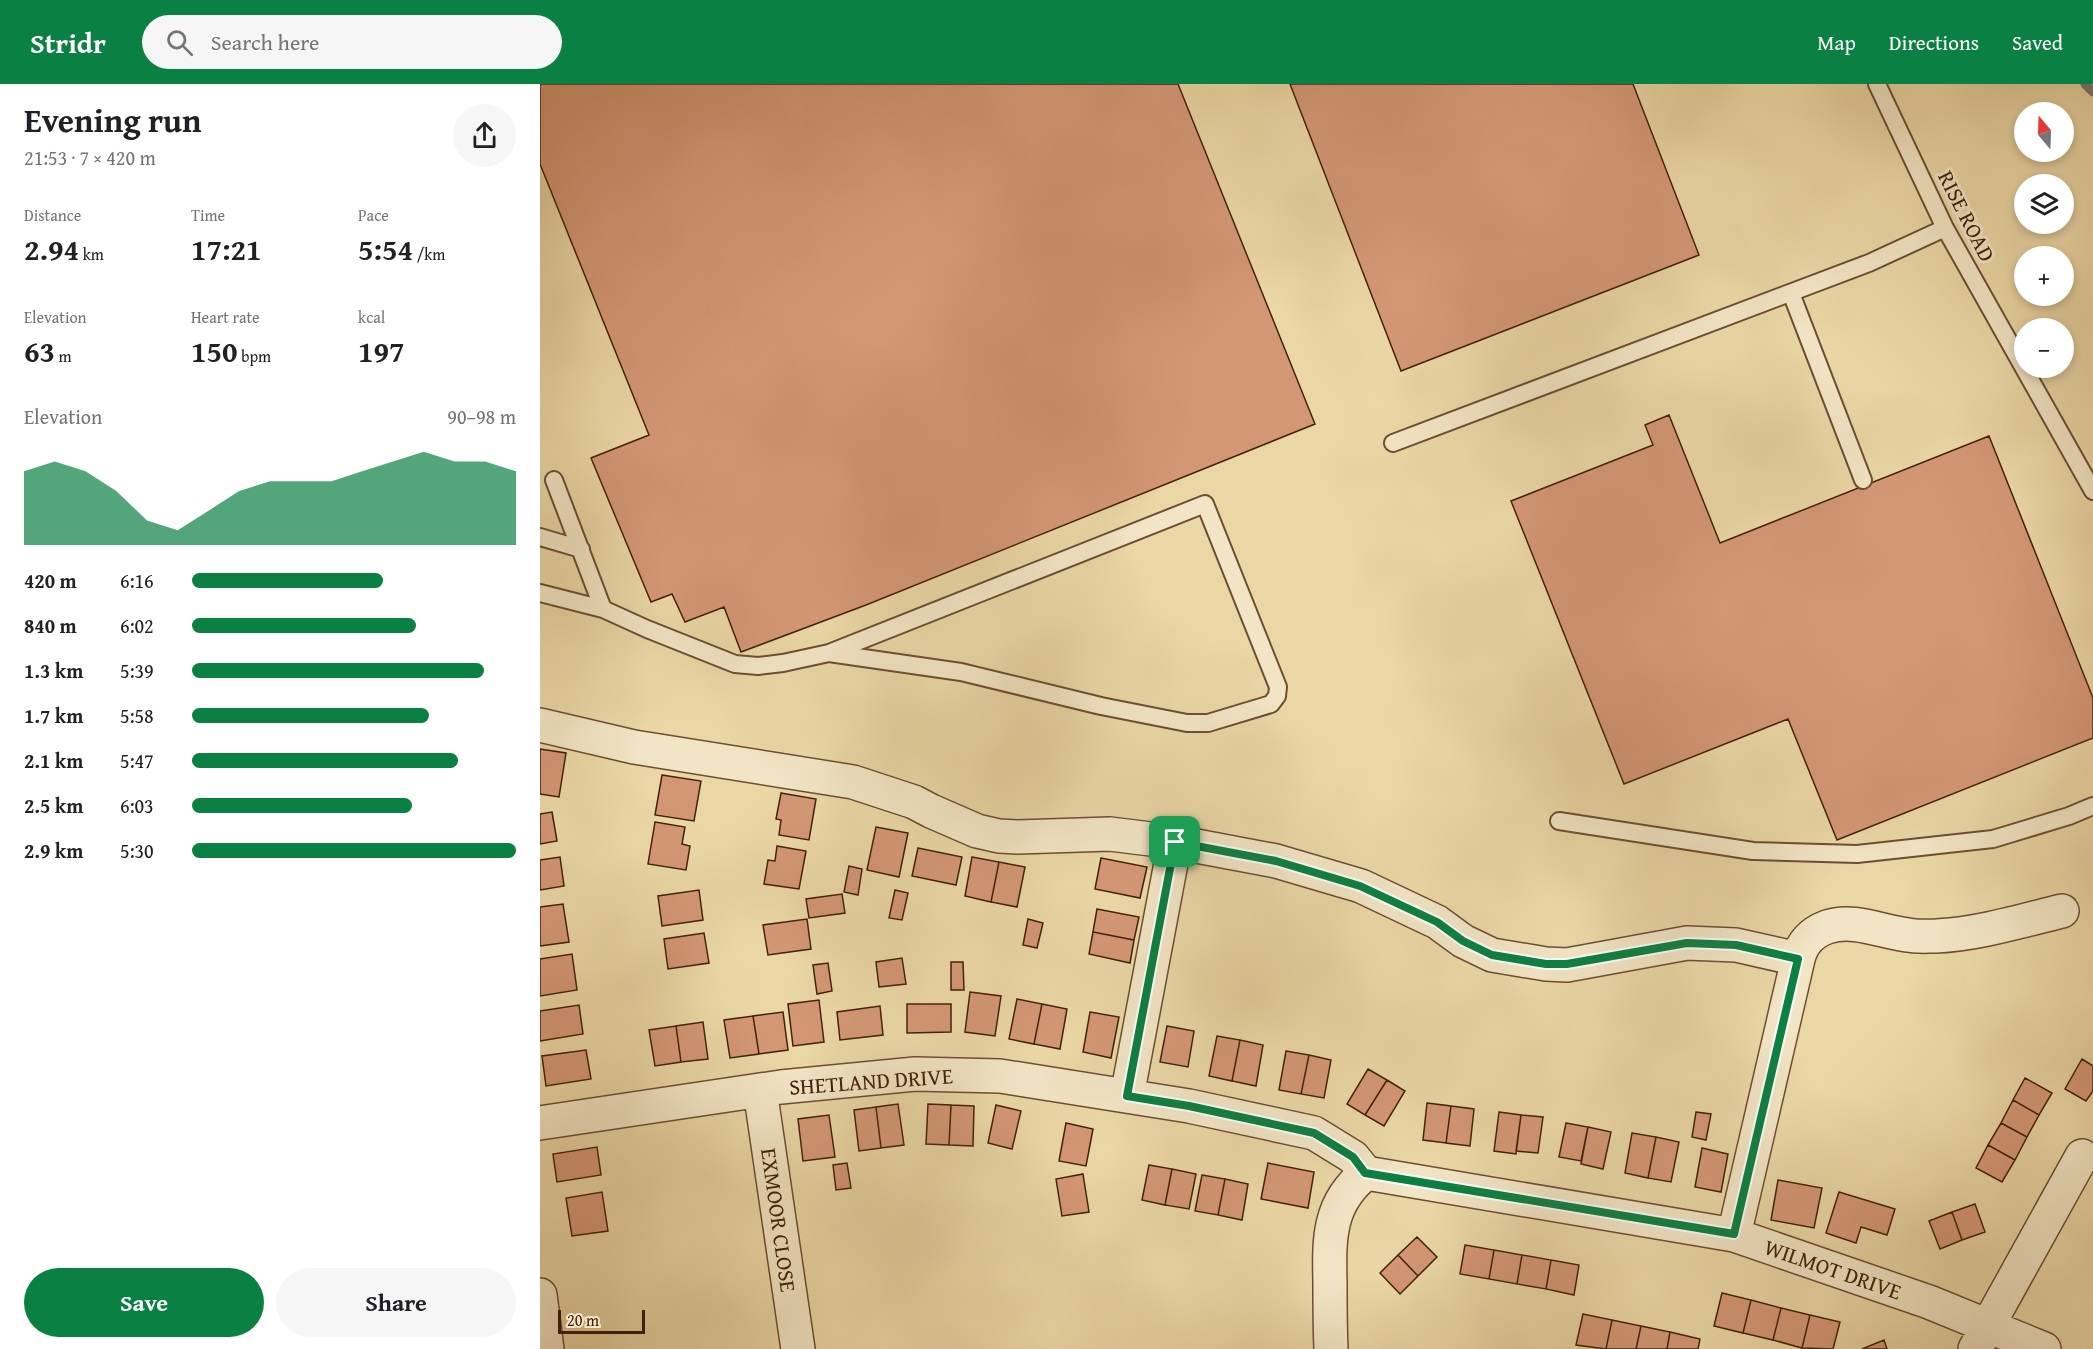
<!DOCTYPE html>
<html lang="en">
<head>
<meta charset="utf-8">
<style>
	body { margin:0; font-family:"Gentium Book Plus",serif; background:#f6f6f6; color:#202124; height:100vh; display:flex; flex-direction:column; font-size:22px; white-space:nowrap }
	* { box-sizing:border-box; margin:0 }
	p { font-size:20px; color:#757577 }
	.icon { flex:none; width:33px; height:33px; fill:none; stroke:currentColor; stroke-width:2; stroke-linecap:round; stroke-linejoin:round }
	.map { position:relative; flex:1; overflow:hidden }
	.sheet { display:flex; flex-direction:column; background:#fff; width:540px }
	.sheet>* { flex:none }
	.needle { width:39px; rotate:341deg }
	.controls { position:absolute; left:1474px; top:18px; display:grid; gap:12px }
	.controls a { display:grid; place-items:center; width:60px; height:60px; border-radius:50%; background:#fff; box-shadow:0 3px 9px #0003; font-size:30px }
	.scale { position:absolute; left:18px; bottom:15px; width:87px; box-sizing:border-box; padding-left:6px; border:3px solid #41210b; border-top:0; font-size:16px; line-height:21px; white-space:nowrap; color:#41210b; -webkit-text-stroke:4px #f2e5c5; paint-order:stroke }
	.pin { position:absolute; display:grid; place-items:center; width:51px; height:51px; color:#fff; margin:-26px; border-radius:12px; box-shadow:0 3px 9px #0006 }
	.round { display:grid; place-items:center; flex:none; width:63px; height:63px; border-radius:32px; background:#f6f6f6 }
	.headline { display:flex; align-items:center; justify-content:space-between; height:102px; padding:0 24px }
	h1 { font-size:33px; font-weight:700; line-height:45px }
	.metrics { display:grid; grid-template-columns:repeat(3,1fr); gap:9px; height:102px; padding:6px 24px }
	.metrics div { display:grid; align-content:center }
	.metrics b { font-size:30px; font-weight:700 }
	.metrics small { font-size:16px; font-weight:400 }
	.metrics p { font-size:16px }
	.chart { height:168px; padding:12px 24px }
	.chart p { display:flex; justify-content:space-between }
	.chart svg { width:100%; height:108px; margin-top:6px; fill:#0b8043; opacity:.7 }
	.primary-button { display:flex; gap:12px; margin-top:auto; padding:12px 24px }
	.primary-button a { flex:1; height:69px; border-radius:36px; background:#0b8043; color:#fff; font-size:24px; font-weight:700; line-height:69px; text-align:center }
	.primary-button a+a { background:#f6f6f6; color:#202124 }
	ul { padding:0 24px; list-style:none; font-size:20px }
	li { display:grid; grid-template-columns:96px 72px 1fr; align-items:center; height:45px }
	li i { height:15px; border-radius:8px; background:#0b8043 }
	header { display:flex; align-items:center; gap:36px; box-sizing:border-box; height:84px; padding:0 30px; background:#0b8043; color:#fff }
	header strong { font-size:28px }
	nav { display:flex; gap:33px; margin-inline-start:auto; font-size:21px }
	.search { width:420px; height:54px; background:#f6f6f6; display:flex; align-items:center; gap:15px; box-sizing:border-box; padding:0 21px; border-radius:33px; color:#757577; font-size:22px }
	main { display:flex; flex:1; min-height:0 }
	.map>svg:first-child { display:block }
	.lines { fill:none; stroke-linecap:round; stroke-linejoin:round }
	.stream { stroke:#797a70; stroke-width:9 }
	.building { fill:#d49776; stroke:#41210b; stroke-width:1.5 }
	.lane-casing { stroke:#6c4e32; stroke-width:20 }
	.street-casing { stroke:#6c4e32; stroke-width:36 }
	.lane { stroke:#f2e5c5; stroke-width:16 }
	.street { stroke:#f2e5c5; stroke-width:33 }
	.route-casing { stroke:#fff; stroke-width:12 }
	.route { stroke:#0b8043; stroke-width:8 }
	.labels { text-anchor:middle; dominant-baseline:central; stroke-width:6; stroke-linejoin:round; paint-order:stroke }
	.street-label { font-size:22px; fill:#41210b; stroke:#f2e5c5 }
</style>
</head>
<body>
<header>
<strong>Stridr</strong>
<div class="search"><svg class="icon" aria-label="search" viewBox="0 0 24 24"><circle cx="10" cy="10" r="6"/><path d="M15 15l6 6"/></svg>Search here</div>
<nav><a>Map</a><a>Directions</a><a>Saved</a></nav>
</header>
<main>
<section class="sheet">
<div class="headline"><div><h1>Evening run</h1><p>21:53 · 7 × 420 m</p></div><a class="round"><svg class="icon" aria-label="share" viewBox="0 0 24 24"><path d="M12 15V3M7 8l5-5 5 5M5 13v7h14v-7"/></svg></a></div>
<div class="metrics">
<div><p>Distance</p><b>2.94<small> km</small></b></div>
<div><p>Time</p><b>17:21</b></div>
<div><p>Pace</p><b>5:54<small> /km</small></b></div>
</div>
<div class="metrics">
<div><p>Elevation</p><b>63<small> m</small></b></div>
<div><p>Heart rate</p><b>150<small> bpm</small></b></div>
<div><p>kcal</p><b>197</b></div>
</div>
<div class="chart"><p><span>Elevation</span>90–98 m</p>
<svg viewBox="0 0 160 44" preserveAspectRatio="none"><path d="M0 44V14L10 10L20 14L30 22L40 34L50 38L60 30L70 22L80 18L90 18L100 18L110 14L120 10L130 6L140 10L150 10L160 14V44z"/></svg>
</div>
<ul>
<li><b>420 m</b>6:16<i style="width:59%"></i></li>
<li><b>840 m</b>6:02<i style="width:69%"></i></li>
<li><b>1.3 km</b>5:39<i style="width:90%"></i></li>
<li><b>1.7 km</b>5:58<i style="width:73%"></i></li>
<li><b>2.1 km</b>5:47<i style="width:82%"></i></li>
<li><b>2.5 km</b>6:03<i style="width:68%"></i></li>
<li><b>2.9 km</b>5:30<i style="width:100%"></i></li>
</ul>
<div class="primary-button"><a>Save</a><a>Share</a></div>
</section>
<div class="map">
<svg width="1553" height="1265" viewBox="0 0 1553 1265">
	<rect width="100%" height="100%" fill="#ebd7a6"/>
	<filter id="stains"><feTurbulence type="fractalNoise" baseFrequency=".00333" numOctaves="4"/><feColorMatrix values="0 0 0 0 .2 0 0 0 0 .09 0 0 0 0 .02 0 0 0 .5 -.17"/></filter>
	<radialGradient id="worn" r=".72"><stop offset=".6" stop-color="#630" stop-opacity="0"/><stop offset="1" stop-color="#630" stop-opacity=".3"/></radialGradient>
	<g class="lines">
		<path class="stream" d="M1545 0 1553 8"/>
	</g>
	<path class="building" d="M0 0H638L775 340 326 521 201 568 184 523 145 538 132 510 111 518 51 374 109 351 0 80Z
		M750 0H1093L1159 171 861 287Z
		M1129 331 1180 459 1449 352 1553 614V654L1297 756 1248 635 1084 700 971 417 1113 361 1105 341Z
		M0 665 26 669 19 713 0 710Z
		M122 691 161 697 154 737 115 731Z
		M241 709 276 715 269 756 239 751 241 736 236 735Z
		M12 728 17 757 0 760V730Z
		M115 738 145 743 142 760 150 762 146 786 108 780Z
		M336 743 368 749 359 793 327 786Z
		M237 762 266 767 259 805 224 800 228 776 235 777Z
		M378 764 422 773 416 801 372 792Z
		M20 773 24 802 0 806V776Z
		M432 773 459 778 451 818 425 812Z
		M561 774 607 783 600 814 555 805Z
		M459 778 485 783 477 823 451 818Z
		M309 782 322 785 318 811 304 808Z
		M159 806 163 836 122 842 118 812Z
		M355 806 368 809 362 836 349 834Z
		M302 810 305 829 269 834 266 815Z
		M23 820 29 858 0 862V823Z
		M557 825 599 833 594 856 553 848Z
		M267 835 271 865 228 871 223 841Z
		M488 835 503 839 497 864 483 861Z
		M553 848 594 856 590 879 549 870Z
		M164 849 169 879 128 885 124 855Z
		M32 870 37 906 0 912V875Z
		M362 874 366 900 339 903 336 878Z
		M411 878H423L424 906H411Z
		M288 879 292 907 277 910 273 881Z
		M430 908 461 912 455 952 425 948Z
		M477 915 502 920 494 960 469 955Z
		M279 916 284 958 253 962 248 920Z
		M367 920H411V948L367 949Z
		M502 920 527 925 520 965 494 960Z
		M39 921 43 950 0 957V927Z
		M340 922 343 951 300 956 297 928Z
		M243 928 248 966 219 970 213 932Z
		M550 928 579 933 571 974 543 968Z
		M213 932 219 970 190 974 184 936Z
		M163 938 168 975 141 978 136 942Z
		M136 942 141 978 115 982 109 946Z
		M627 942 654 947 648 983 620 978Z
		M677 952 700 956 692 997 669 992Z
		M700 956 723 961 716 1002 692 997Z
		M46 966 51 995 6 1002 2 972Z
		M746 967 769 971 761 1010 739 1006Z
		M769 971 791 976 784 1014 761 1010Z
		M1542 975 1553 982V1007L1546 1017 1525 1005Z
		M828 985 847 996 825 1031 807 1020Z
		M1485 994 1512 1009 1499 1031 1473 1016Z
		M847 996 865 1007 844 1042 825 1031Z
		M1473 1016 1499 1031 1487 1053 1461 1039Z
		M887 1019 911 1022 906 1059 883 1056Z
		M358 1020 364 1061 341 1064 336 1023Z
		M388 1020 411 1021 409 1061 386 1060Z
		M411 1021 434 1022 433 1062 409 1061Z
		M456 1021 481 1027 472 1065 448 1059Z
		M911 1022 934 1025 930 1062 906 1059Z
		M336 1023 341 1064 319 1067 314 1026Z
		M959 1028 981 1031 976 1070 954 1067Z
		M1156 1028 1171 1030 1166 1056 1152 1053Z
		M289 1031 295 1073 263 1077 258 1035Z
		M981 1031 1003 1033 998 1069 976 1067Z
		M526 1039 553 1045 546 1082 519 1077Z
		M1026 1039 1048 1043 1041 1077 1019 1073Z
		M1461 1039 1487 1053 1475 1076 1448 1061Z
		M1048 1043 1071 1048 1063 1085 1041 1080Z
		M1092 1049 1116 1053 1108 1094 1085 1089Z
		M1116 1053 1139 1058 1131 1098 1108 1094Z
		M1448 1061 1475 1076 1462 1098 1436 1084Z
		M57 1063 61 1091 17 1098 13 1070Z
		M1162 1064 1188 1070 1181 1108 1155 1103Z
		M307 1079 311 1104 296 1106 293 1081Z
		M728 1079 774 1088 768 1124 721 1115Z
		M609 1081 632 1085 625 1121 602 1116Z
		M632 1085 656 1090 649 1125 625 1121Z
		M543 1090 549 1128 522 1132 516 1095Z
		M662 1091 685 1095 678 1131 655 1127Z
		M685 1095 708 1100 702 1136 678 1131Z
		M1238 1096 1282 1104 1274 1144 1231 1136Z
		M62 1108 68 1147 32 1152 26 1114Z
		M1299 1108 1355 1125 1347 1151 1321 1143 1316 1159 1286 1149Z
		M1435 1120 1445 1148 1422 1156 1412 1128Z
		M1412 1128 1422 1156 1400 1165 1389 1137Z
		M877 1153 897 1173 878 1192 858 1171Z
		M925 1161 954 1166 949 1195 920 1190Z
		M954 1166 982 1171 977 1200 949 1195Z
		M858 1171 878 1192 860 1210 840 1189Z
		M982 1171 1011 1176 1006 1205 977 1200Z
		M1011 1176 1039 1181 1034 1211 1006 1205Z
		M1182 1209 1211 1216 1203 1249 1174 1242Z
		M1211 1216 1241 1224 1233 1256 1203 1249Z
		M1241 1224 1270 1231 1262 1264 1233 1256Z
		M1043 1230 1072 1236 1066 1265 1036 1261Z
		M1270 1231 1300 1238 1293 1265 1262 1264Z
		M1072 1236 1101 1242 1096 1265H1066Z
		M1101 1242 1130 1248 1127 1265H1096Z
		M1130 1248 1160 1255 1158 1265H1127Z
		M1344 1256 1347 1265H1322Z"/>
	<g class="lines">
		<g class="lane-casing">
			<path id="lane" d="M1337 0 1405 144 1553 407
				M1251 209 1323 396
				M853 359 1329 179 1405 144
				M14 396 63 525
				M0 453 41 465
				M0 509 63 525 107 545 195 580 218 582 243 579 289 569 665 420 738 603 737 612 731 620 668 639H647L561 622 421 588 289 569
				M1019 737 1213 767 1317 770 1453 755 1529 732 1553 722"/>
		</g>
		<g class="street-casing">
			<path id="street" d="M0 641 94 663 313 698 374 718 391 727 437 747 459 752 478 753 570 750 635 758
				M1258 875C1262 859 1271 849 1287 843 1314 834 1342 848 1368 851 1377 853 1387 852 1396 852 1438 850 1481 837 1522 827
				M220 1006 258 1265
				M587 1012 635 758 736 777 821 802 897 838 923 857 952 871 1006 880 1027 881 1147 859 1196 861 1258 875 1194 1151
				M0 1039 241 1003 375 990 460 992 649 1022 774 1049 813 1073 826 1089
				M826 1089 1194 1151 1389 1218 1504 1265
				M0 1211 7 1265
				M791 1265C790 1243 790 1221 790 1199 789 1155 788 1119 826 1089
				M1435 1265 1542 1072"/>
		</g>
		<use href="#lane" class="lane"/>
		<use href="#street" class="street"/>
	</g>
	<g class="lines">
		<g class="route-casing">
			<path id="route" d="M635 758 736 777 820 802 897 838 923 857 952 871 1006 880H1027L1147 859 1196 861 1258 875 1194 1150 825 1089 813 1073 774 1049 649 1022 587 1012Z"/>
		</g>
		<use href="#route" class="route"/>
	</g>
	<g class="labels">
		<g class="street-label">
			<text transform="translate(1427 132) rotate(63)">RISE ROAD</text>
			<text transform="translate(331 997) rotate(-4)">SHETLAND DRIVE</text>
			<text transform="translate(239 1136) rotate(82)">EXMOOR CLOSE</text>
			<text transform="translate(1293 1185) rotate(19)">WILMOT DRIVE</text>
		</g>
	</g>
	<rect width="100%" height="100%" filter="url(#stains)"/>
	<rect width="100%" height="100%" fill="url(#worn)"/>
</svg>
<div class="controls">
<a><svg class="needle" viewBox="-14 -14 28 28"><path d="M0-13l5 13h-10z" fill="#e53935"/><path d="M0 13l5-13h-10z" fill="#757577"/></svg></a>
<a><svg class="icon" aria-label="layers" viewBox="0 0 24 24"><path d="M12 4l9 5-9 5-9-5zM3 14l9 5 9-5"/></svg></a>
<a>+</a>
<a>−</a>
</div>
<div class="scale">20 m</div>
<div class="pin" style="left:635px;top:758px;background:#1e9e55"><svg class="icon" aria-label="arrive" viewBox="0 0 24 24"><path d="M6 21V4h12l-3 4 3 4H6"/></svg></div>
</div>
</main>
</body>
</html>
